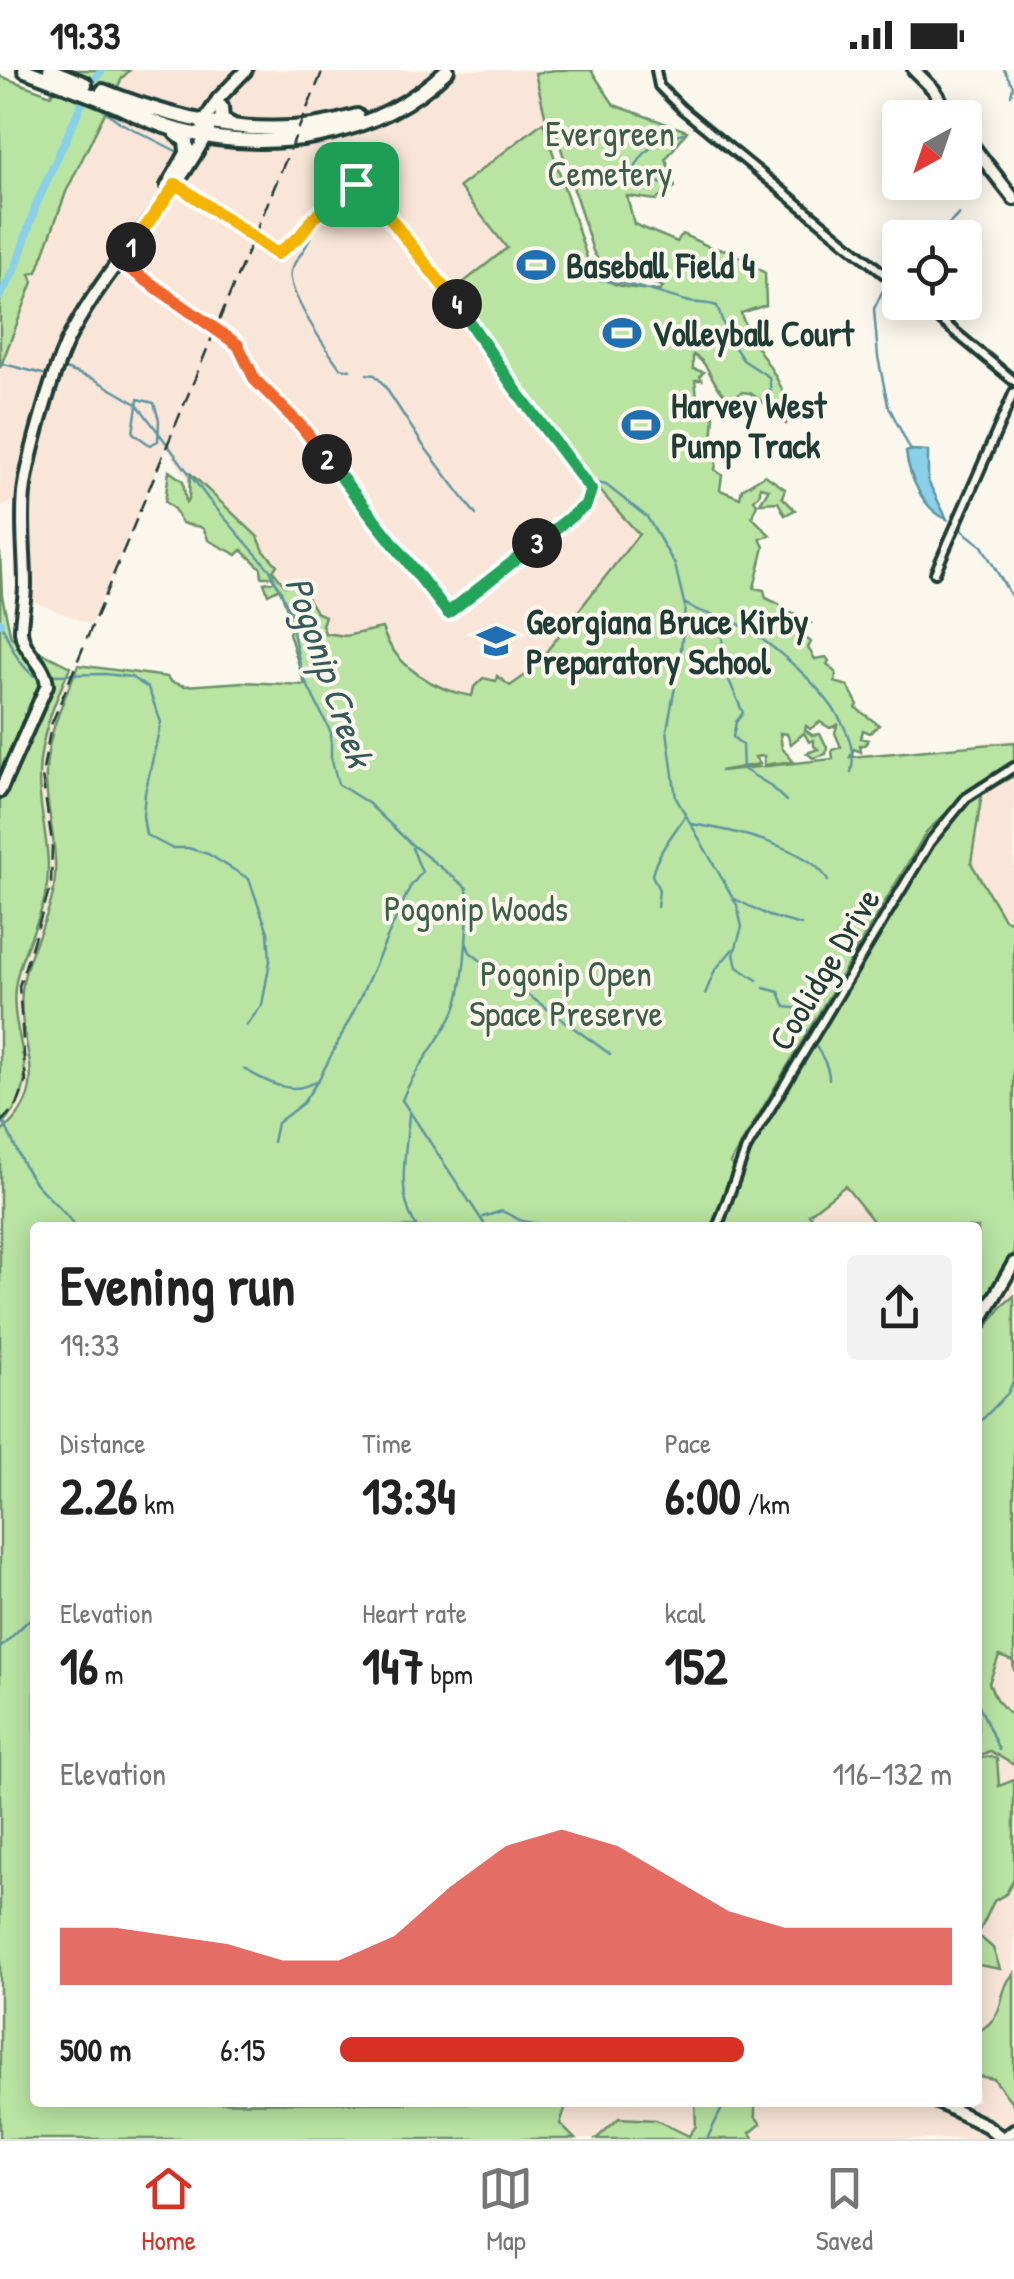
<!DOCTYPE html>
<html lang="en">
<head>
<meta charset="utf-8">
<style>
	body { margin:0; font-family:"Patrick Hand",sans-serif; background:#f2f2f2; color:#222; height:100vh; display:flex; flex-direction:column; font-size:38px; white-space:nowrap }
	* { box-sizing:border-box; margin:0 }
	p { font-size:32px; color:#767676 }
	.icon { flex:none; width:55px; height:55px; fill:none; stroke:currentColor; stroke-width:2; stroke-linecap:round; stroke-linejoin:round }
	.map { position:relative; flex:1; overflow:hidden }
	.details { position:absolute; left:30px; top:1152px; width:952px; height:885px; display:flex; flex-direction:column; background:#fff; border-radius:10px; box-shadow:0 5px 25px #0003 }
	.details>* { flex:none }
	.needle { width:65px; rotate:220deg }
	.buttons { position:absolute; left:882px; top:30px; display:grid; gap:20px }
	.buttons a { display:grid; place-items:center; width:100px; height:100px; border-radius:10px; background:#fff; box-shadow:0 5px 25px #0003; font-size:50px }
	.pin { position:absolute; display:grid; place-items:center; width:85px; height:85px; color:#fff; margin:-42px; border-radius:20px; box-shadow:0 5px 15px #0006 }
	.km { position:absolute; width:50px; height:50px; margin:-25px; border-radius:50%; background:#222; color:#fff; font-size:28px; line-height:50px; text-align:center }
	.round { display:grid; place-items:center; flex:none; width:105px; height:105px; border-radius:10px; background:#f2f2f2 }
	.overview { display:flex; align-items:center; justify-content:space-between; height:170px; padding:0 30px }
	h1 { font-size:55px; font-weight:700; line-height:75px }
	.stats { display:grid; grid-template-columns:repeat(3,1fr); gap:15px; height:170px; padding:10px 30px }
	.stats div { display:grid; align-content:center }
	.stats b { font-size:50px; font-weight:700 }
	.stats small { font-size:28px; font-weight:400 }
	.stats p { font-size:28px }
	.chart { height:280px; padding:20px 30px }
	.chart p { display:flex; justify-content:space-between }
	.chart svg { width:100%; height:180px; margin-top:10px; fill:#d93025; opacity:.7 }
	ul { padding:0 30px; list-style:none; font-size:32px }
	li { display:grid; grid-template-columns:160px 120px 1fr; align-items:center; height:75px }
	li i { height:25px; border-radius:12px; background:#d93025 }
	.status { display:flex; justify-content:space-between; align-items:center; height:70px; padding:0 50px; background:#fff; direction:ltr }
	.status svg { height:28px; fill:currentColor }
	.menu { display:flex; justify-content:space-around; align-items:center; height:140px; border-top:2px solid #e0e0e0; background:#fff; font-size:28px; color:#767676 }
	.menu a { display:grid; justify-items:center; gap:5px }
	.menu .current { color:#d93025 }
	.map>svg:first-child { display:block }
	.built { fill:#f9e6d8 }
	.green { fill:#b9e4a2; stroke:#6c906b; stroke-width:2.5; fill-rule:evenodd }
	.water { fill:#89d0eb; stroke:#5f95a2; stroke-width:2.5 }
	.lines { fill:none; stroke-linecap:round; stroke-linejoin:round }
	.stream { stroke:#5f95a2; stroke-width:2.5 }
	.river { stroke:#89d0eb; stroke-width:8 }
	.minor-casing { stroke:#1f3d34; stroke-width:14 }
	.major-casing { stroke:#1f3d34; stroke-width:18 }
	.highway-casing { stroke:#1f3d34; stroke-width:20 }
	.minor { stroke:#fbf7ec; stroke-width:6 }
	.major { stroke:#fbf7ec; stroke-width:10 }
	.highway { stroke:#fbf7ec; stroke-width:12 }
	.rail { stroke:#1f3d34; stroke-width:2.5; stroke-dasharray:15 8; stroke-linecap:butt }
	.split-1-casing { stroke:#fff; stroke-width:20 }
	.split-2-casing { stroke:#fff; stroke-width:20 }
	.split-3-casing { stroke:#fff; stroke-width:20 }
	.split-4-casing { stroke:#fff; stroke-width:20 }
	.split-5-casing { stroke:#fff; stroke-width:20 }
	.split-1 { stroke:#f5b400; stroke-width:12 }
	.split-2 { stroke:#f0652b; stroke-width:12 }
	.split-3 { stroke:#22a559; stroke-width:12 }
	.split-4 { stroke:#22a559; stroke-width:12 }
	.split-5 { stroke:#f5b400; stroke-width:12 }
	.labels { text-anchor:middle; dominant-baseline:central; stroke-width:8; stroke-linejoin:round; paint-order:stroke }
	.park-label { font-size:35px; fill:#3e5e4a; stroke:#fbf7ec }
	.poi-label { font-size:35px; font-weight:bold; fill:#1f3d34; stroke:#fbf7ec; text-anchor:start }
	.street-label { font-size:35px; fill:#1f3d34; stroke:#fbf7ec }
	.water-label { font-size:38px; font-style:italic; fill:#345a59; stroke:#fbf7ec }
</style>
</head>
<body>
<div class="status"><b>19:33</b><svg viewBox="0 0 49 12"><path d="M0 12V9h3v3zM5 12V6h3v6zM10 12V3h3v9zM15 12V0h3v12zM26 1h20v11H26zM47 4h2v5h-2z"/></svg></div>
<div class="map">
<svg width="1014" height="2069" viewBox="0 0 1014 2069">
	<rect width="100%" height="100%" fill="#fbf7ec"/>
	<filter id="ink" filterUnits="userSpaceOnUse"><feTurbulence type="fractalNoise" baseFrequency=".01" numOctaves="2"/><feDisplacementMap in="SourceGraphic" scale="20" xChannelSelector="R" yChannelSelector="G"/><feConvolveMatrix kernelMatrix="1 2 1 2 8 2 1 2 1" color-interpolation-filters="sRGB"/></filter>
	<g filter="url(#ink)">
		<path class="built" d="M130 0H533L546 49 460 117 508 179 449 225 548 356 639 464 482 664 387 573 382 558 362 561 318 576 297 535 253 470 190 413 166 377 91 555 25 528 22 427 0 438V298L16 259 30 204 37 202 63 128 122 8Z
			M70 597 76 600 54 655 46 698 55 775 54 819 21 921 32 1009 21 1041 0 1063V1055L18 1035 25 1015 26 999 15 941 14 921 20 895 40 843 48 801 46 760 39 721 42 676Z
			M1014 669V2069H144L168 2032H978V1158L693 1157 979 673Z"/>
		<path class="green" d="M60 0H130L122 8 66 122 37 202 30 204 33 212 0 298V6L51 25Z
			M555 0H591L614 35 687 61 666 89 675 117 656 130 627 126 634 154 677 172 682 164 712 178 728 180 765 203 766 235 741 243C752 284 793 310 786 354L774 346 764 333 750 323 741 322 733 330C709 317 712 293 693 285V299L704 302 700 306 702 310H695L697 327 703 330 704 346H714L711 385 717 388 715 400 722 405 720 420 740 428 742 419 765 405 785 419 782 427 795 440 785 445 778 432 760 433 769 419 760 417V423L754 430 757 434 752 447 770 465 760 469 764 477 754 518 764 520 766 528 779 534 787 544 794 543 798 549 809 550 811 553 804 556 802 565 811 572 808 578 815 589 826 587 829 591 827 594 836 603 835 612 848 616 858 635 856 638 879 655 870 663 863 660 861 668 868 670 865 675H860L861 682 854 679 850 687 1014 672V693L978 714 927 761 730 1093 734 1096 714 1157 35 1158V2032L567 2033 560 2054 575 2069H0V1063C57 1016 16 978 22 921 25 885 48 854 54 819 59 782 48 749 46 712 44 670 63 633 78 595L167 607 171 612 185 616 243 612 305 615 289 563 295 550 290 548 280 518 268 524 264 513 274 511 273 507H262L261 498 242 480 237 485 208 470C203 451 197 459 182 453L174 439 165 432 169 401 183 411 186 432 189 429 190 403 258 467 264 481 277 495 273 501 285 516 298 513 316 542 325 546 322 555 325 563 345 566 382 558C394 596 436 621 472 626L474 617 483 608 496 611 497 606 510 616 531 601 639 464C568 390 514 303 454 220L507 178 459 117 543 52 590 197C610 220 632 217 660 221L663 217C634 204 611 217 593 181L551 46 546 49 535 3ZM820 652 830 658 837 655 835 663 841 677 832 680 833 689 720 701 760 694 755 687 764 686V695L793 691 782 678 780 663 787 664 791 674 804 663 809 672 814 670V676L818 679 807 683 813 688 826 684 827 677 820 664 812 665 805 660 806 656 810 659Z
			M0 482 2 526 11 567 70 597C55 632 39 668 39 707 39 747 53 782 46 822 40 855 19 884 15 918 9 969 49 1013 0 1055Z
			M1014 701V706L982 723 971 793 1004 849 1014 852V1187L978 1247V1158L933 1157 931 1154 926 1157H878L845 1116 809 1144 819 1157 721 1158 748 1082 938 767 977 723Z
			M1014 1226V1601L1013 1591 999 1586 989 1613 996 1629 1014 1649V1695L990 1681 978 1686V1270L1002 1236Z
			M990 1686 997 1689 999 1716 1014 1710V1808L1006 1824 994 1831 978 1865 993 1878 1000 1899 978 1895V1689Z
			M1014 1903V2035L994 2009 978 2006V1962C1011 1941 994 1925 1014 1903Z
			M695 2033H755V2046L761 2054 750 2063 754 2069H596L619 2048 656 2050 689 2066 696 2056Z"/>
		<path class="water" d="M911 380 928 381V411L947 449C923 440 909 406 906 382Z"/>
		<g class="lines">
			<path class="stream" d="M1004 0 1013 16 1011 25
				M94 33 121 53 182 84
				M673 116 652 111 635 98C644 78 662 68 683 63
				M311 164C308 178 298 185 292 198 282 217 328 281 340 298L350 300
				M935 168 959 144
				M900 203 882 222 874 239 878 287 888 335 911 381
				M584 210C618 208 653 222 686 231 696 234 706 232 717 236L728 267 743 290 769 307 772 330
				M456 221 517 314 592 412 606 415 647 447 675 495 685 537 680 590 667 660 676 728 737 835 742 857 734 884 737 897 757 910
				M0 293 47 305
				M367 304 375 305 384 315 423 375 476 445
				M61 307 65 299 94 309 137 334 209 430 270 500 295 551 293 562 302 604 331 663V687L338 714 368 733 411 774 467 818C469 844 465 920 454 942 438 973 414 999 402 1030L487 1158
				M138 329 154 333 159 350 158 371 150 375 133 363Z
				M959 458 982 476 1014 531
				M686 534C702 546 721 543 737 553 779 577 865 647 851 702
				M704 546 722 561 723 596 743 643 736 652 733 667 742 675 743 699 768 714 786 731
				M1 553C10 573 16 592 34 606H39
				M51 605 105 604 131 607 148 618 161 652 145 723 143 746 146 765 171 778H188L208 784 249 809 268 862 270 891 262 935 246 956
				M691 754C727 759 812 777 828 811
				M733 828 769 846 801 855
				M657 837 659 820 652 805C658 781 672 766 685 746
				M466 872 470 882 485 894 610 984
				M764 918 779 922 785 937 803 939C798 964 829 983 829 1009
				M705 924 715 900 733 879
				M244 999C267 1012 292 1027 316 1011
				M409 1043C407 1079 394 1127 418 1158
				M0 1046C13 1067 18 1090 33 1110 46 1127 65 1140 76 1158
				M273 1072 277 1053 303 1033 319 1009 355 939 410 817 422 802 412 778
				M483 1147 502 1141 522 1151 563 1158
				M978 1354 1008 1323 1014 1309
				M0 1578 35 1544
				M978 1633 999 1680
				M707 2069 725 2032"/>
			<path class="river" d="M0 226 16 197 36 135 91 13 102 0
				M0 552V554"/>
			<g class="minor-casing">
				<path id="minor" d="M656 0 659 16 682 39 900 217
					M120 192 238 275 255 310 301 357 448 543 590 431 588 416C511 315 441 210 361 111L313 148 300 166 277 184 176 114
					M919 232 1014 311
					M935 503 1014 322
					M717 1158 746 1079 930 772 966 728 1014 697"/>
			</g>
			<g class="major-casing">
				<path id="major" d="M914 0 934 20 951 48
					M202 55 218 29 246 0
					M965 66 1014 129
					M167 116 189 78
					M0 721 47 615C45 592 23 583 21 561 21 546 25 530 25 515 25 485 21 454 24 423 28 387 54 294 72 262 111 190 172 133 209 60
					M978 1255 1014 1193
					M937 2032 987 2056 1003 2069 1014 2060"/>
			</g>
			<g class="highway-casing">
				<path id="highway" d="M25 0C53 11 82 21 111 33 132 42 152 53 174 59 267 85 377 69 447 0
					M50 0 85 14
					M103 21C184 53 271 73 357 46
					M221 37 222 50 232 55
					M176 63 186 71 187 81"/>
			</g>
			<use href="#minor" class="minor"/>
			<use href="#major" class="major"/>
			<use href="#highway" class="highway"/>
			<path class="rail" d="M0 1053 17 1035 26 1012 19 916 51 815 52 772 42 706 51 655 323 0"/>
		</g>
	</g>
	<g class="lines" filter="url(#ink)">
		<g class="split-1-casing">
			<path id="split-1" d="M131 177 176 114 277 184 300 166 313 148 356 114"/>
		</g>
		<g class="split-2-casing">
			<path id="split-2" d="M131 177 120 192 238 275 255 310 302 357 327 389"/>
		</g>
		<g class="split-3-casing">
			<path id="split-3" d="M327 389 448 543 537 473"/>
		</g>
		<g class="split-4-casing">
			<path id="split-4" d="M457 234 515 319 591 420 586 435 537 473"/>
		</g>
		<g class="split-5-casing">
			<path id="split-5" d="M356 114 361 111 457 234"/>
		</g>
		<use href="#split-1" class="split-1"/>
		<use href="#split-2" class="split-2"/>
		<use href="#split-3" class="split-3"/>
		<use href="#split-4" class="split-4"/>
		<use href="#split-5" class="split-5"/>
	</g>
	<defs>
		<g id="stadium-bare" transform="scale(3)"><path d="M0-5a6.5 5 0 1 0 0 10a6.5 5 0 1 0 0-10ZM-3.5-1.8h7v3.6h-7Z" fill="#1f6fb2" stroke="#fbf7ec" stroke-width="2.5" paint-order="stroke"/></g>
		<g id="school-bare" transform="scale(3)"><path d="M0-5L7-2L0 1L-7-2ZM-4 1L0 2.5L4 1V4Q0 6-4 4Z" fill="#1f6fb2" stroke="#fbf7ec" stroke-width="2.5" paint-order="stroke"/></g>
	</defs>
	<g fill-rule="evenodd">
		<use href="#stadium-bare" x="536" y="195"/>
		<use href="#stadium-bare" x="622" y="263"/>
		<use href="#stadium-bare" x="641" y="355"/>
		<use href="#school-bare" x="496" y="571"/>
	</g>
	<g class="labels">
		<g class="park-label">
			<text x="610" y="63">Evergreen<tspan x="610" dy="40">Cemetery</tspan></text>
			<text x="476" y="838">Pogonip Woods</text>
			<text x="566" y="903">Pogonip Open<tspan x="566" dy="40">Space Preserve</tspan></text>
		</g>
		<g class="poi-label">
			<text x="566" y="195">Baseball Field 4</text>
			<text x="652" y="263">Volleyball Court</text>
			<text x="671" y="335">Harvey West<tspan x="671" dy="40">Pump Track</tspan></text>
			<text x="526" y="551">Georgiana Bruce Kirby<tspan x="526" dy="40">Preparatory School</tspan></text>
		</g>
		<g class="street-label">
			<text transform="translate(824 899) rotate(-59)">Coolidge Drive</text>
		</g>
		<g class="water-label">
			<text transform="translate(330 601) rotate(71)">Pogonip Creek</text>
		</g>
	</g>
</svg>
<div class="buttons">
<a><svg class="needle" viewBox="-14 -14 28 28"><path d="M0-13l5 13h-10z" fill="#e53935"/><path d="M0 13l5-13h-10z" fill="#767676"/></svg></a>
<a><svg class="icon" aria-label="locate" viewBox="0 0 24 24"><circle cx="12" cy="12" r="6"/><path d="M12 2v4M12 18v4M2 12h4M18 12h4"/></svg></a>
</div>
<div class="pin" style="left:356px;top:114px;background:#1e9e55"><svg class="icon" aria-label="arrive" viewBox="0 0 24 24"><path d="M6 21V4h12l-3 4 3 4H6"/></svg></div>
<b class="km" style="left:131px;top:177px">1</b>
<b class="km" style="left:327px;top:389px">2</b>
<b class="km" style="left:537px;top:473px">3</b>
<b class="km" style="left:457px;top:234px">4</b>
<section class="details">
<div class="overview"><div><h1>Evening run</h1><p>19:33</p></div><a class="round"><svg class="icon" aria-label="share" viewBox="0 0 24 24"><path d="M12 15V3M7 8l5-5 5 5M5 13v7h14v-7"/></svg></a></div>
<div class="stats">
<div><p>Distance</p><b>2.26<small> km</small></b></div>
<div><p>Time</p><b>13:34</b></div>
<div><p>Pace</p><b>6:00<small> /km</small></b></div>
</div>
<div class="stats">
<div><p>Elevation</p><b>16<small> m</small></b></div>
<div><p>Heart rate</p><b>147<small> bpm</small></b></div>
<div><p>kcal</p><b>152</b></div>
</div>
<div class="chart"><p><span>Elevation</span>116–132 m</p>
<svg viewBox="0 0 160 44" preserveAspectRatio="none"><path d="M0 44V30L10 30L20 32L30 34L40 38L50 38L60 32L70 20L80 10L90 6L100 10L110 18L120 26L130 30L140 30L150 30L160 30V44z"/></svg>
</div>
<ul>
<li><b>500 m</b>6:15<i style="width:66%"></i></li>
</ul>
</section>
</div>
<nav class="menu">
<a class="current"><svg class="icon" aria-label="home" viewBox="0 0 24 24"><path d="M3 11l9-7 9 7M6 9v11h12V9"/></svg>Home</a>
<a><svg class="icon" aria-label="map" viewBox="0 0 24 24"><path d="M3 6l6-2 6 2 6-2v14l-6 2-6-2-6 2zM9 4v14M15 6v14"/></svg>Map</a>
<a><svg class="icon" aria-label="saved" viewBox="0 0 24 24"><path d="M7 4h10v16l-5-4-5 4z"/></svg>Saved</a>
</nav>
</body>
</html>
